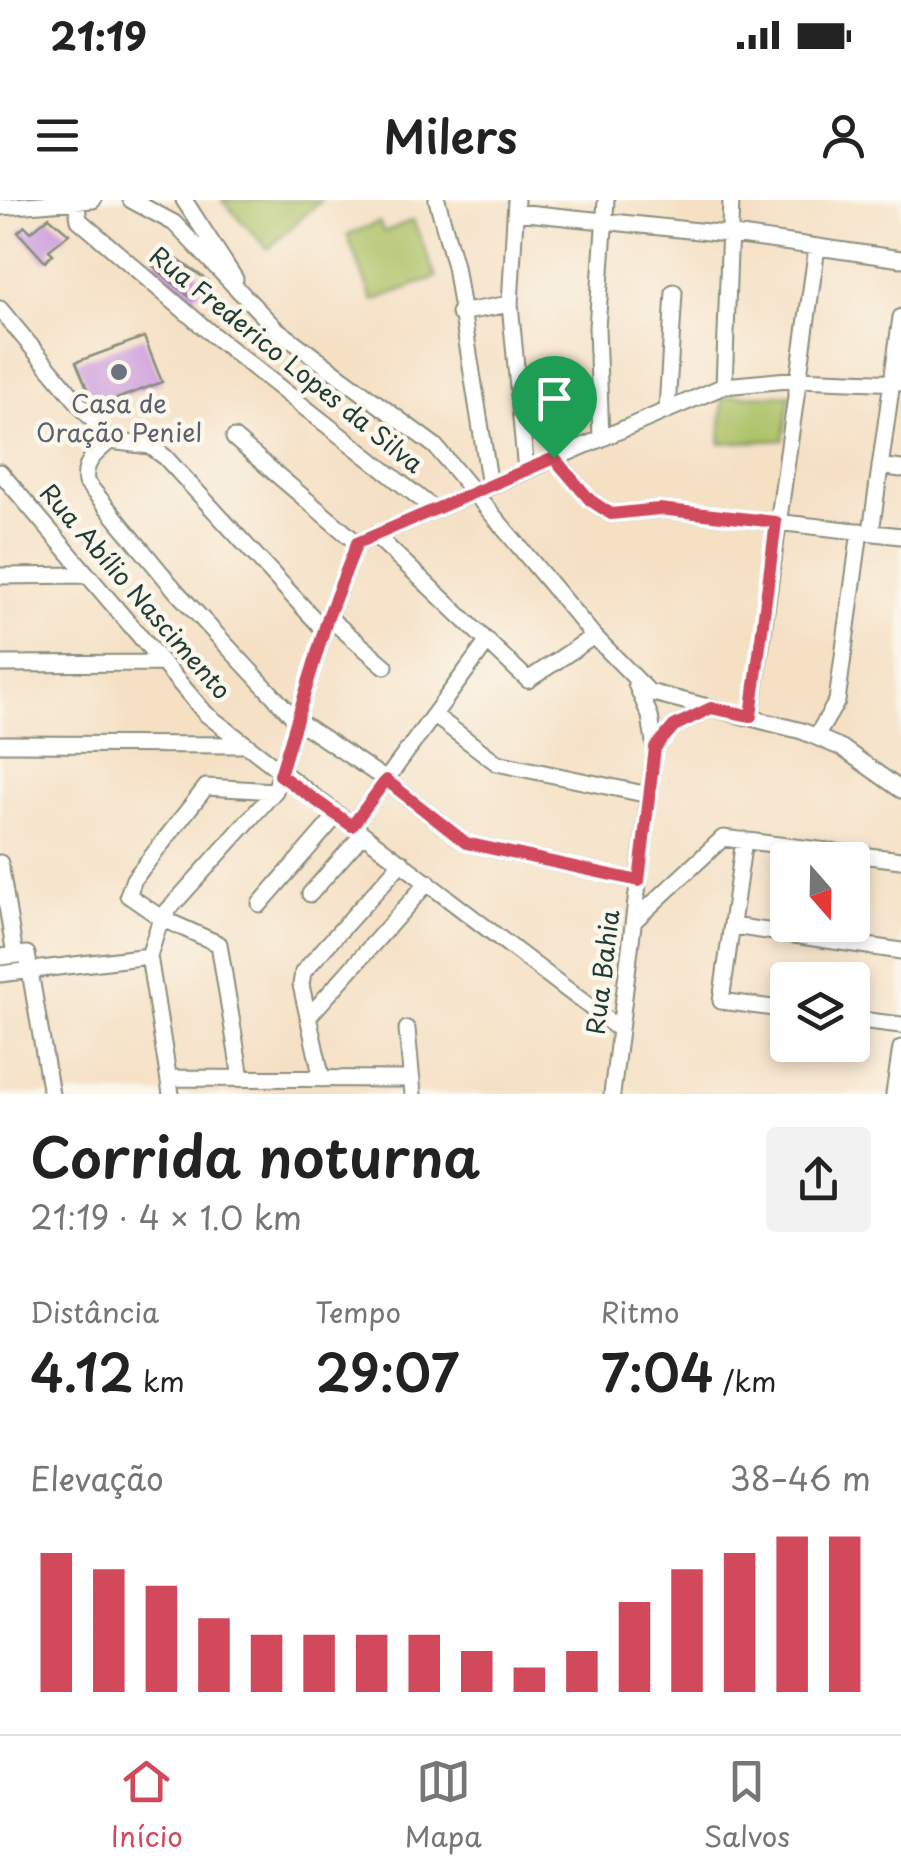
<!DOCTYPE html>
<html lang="pt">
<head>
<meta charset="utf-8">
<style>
	body { margin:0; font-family:"Playpen Sans",sans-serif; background:#f2f2f2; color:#222; height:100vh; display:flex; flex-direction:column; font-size:38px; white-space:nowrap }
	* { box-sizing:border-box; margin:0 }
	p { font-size:32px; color:#767676 }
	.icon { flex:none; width:55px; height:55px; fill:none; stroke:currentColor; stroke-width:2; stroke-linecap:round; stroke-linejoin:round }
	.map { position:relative; height:894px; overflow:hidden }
	.details { display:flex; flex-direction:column; background:#fff; flex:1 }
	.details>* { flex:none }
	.needle { width:65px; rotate:160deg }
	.tools { position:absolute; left:770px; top:642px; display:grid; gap:20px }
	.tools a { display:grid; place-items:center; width:100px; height:100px; border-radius:10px; background:#fff; box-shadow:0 5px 15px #0003; font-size:50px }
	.pin { position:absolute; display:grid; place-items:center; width:85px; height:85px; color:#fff; margin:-102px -42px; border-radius:50% 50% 50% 0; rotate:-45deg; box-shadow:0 0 10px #0007 }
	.pin .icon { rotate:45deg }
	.round { display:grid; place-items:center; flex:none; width:105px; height:105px; border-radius:10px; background:#f2f2f2 }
	.overview { display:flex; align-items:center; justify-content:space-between; height:170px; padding:0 30px }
	h1 { font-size:55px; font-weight:600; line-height:75px }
	.metrics { display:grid; grid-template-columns:repeat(3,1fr); gap:15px; height:170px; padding:10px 30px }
	.metrics div { display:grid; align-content:center }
	.metrics b { font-size:50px; font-weight:600 }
	.metrics small { font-size:28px; font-weight:400 }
	.metrics p { font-size:28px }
	.chart { height:280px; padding:20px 30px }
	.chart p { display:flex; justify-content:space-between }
	.chart svg { width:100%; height:180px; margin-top:10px; stroke:#d1495b; stroke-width:6 }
	.status { display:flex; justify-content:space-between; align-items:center; height:70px; padding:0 50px; background:#fff; direction:ltr }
	.status svg { height:28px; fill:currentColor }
	header { display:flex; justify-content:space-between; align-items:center; height:130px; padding:0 30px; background:#fff; font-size:45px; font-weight:600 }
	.menu { display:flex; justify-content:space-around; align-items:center; height:140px; border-top:2px solid #e0e0e0; background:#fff; font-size:28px; color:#767676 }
	.menu a { display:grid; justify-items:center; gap:5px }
	.menu .active { color:#d1495b }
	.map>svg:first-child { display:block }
	.green { fill:#adc267; stroke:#66804e; stroke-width:2.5 }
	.building { fill:#c997da }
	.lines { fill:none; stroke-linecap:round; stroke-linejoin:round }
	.minor-casing { stroke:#8a8e7c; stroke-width:19 }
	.minor { stroke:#fff; stroke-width:15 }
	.route-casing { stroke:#fff; stroke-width:20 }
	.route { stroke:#d1495b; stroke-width:12 }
	.worship-dot { fill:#6b7280; stroke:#fbf7ec; stroke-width:4 }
	.labels { text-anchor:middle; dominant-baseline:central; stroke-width:9; stroke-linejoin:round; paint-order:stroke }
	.street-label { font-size:25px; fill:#1f3d34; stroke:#fbf7ec }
	.worship-label { font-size:25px; fill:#5b616d; stroke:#fbf7ec }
</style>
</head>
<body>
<div class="status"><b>21:19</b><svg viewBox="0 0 49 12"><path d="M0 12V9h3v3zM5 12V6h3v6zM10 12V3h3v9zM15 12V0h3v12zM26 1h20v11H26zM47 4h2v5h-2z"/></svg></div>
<header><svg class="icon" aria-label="menu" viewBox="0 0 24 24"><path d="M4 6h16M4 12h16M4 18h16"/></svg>Milers<svg class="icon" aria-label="person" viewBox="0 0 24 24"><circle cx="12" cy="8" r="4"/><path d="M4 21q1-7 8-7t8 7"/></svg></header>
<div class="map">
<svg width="901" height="894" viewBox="0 0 901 894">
	<rect width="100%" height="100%" fill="#fbf7ec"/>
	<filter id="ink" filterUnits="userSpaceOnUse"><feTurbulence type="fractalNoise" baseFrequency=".01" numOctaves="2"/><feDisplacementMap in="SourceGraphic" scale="20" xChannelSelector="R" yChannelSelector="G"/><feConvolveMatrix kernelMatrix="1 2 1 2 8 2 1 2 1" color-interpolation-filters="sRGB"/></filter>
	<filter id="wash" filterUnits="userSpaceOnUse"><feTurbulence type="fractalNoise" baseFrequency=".0048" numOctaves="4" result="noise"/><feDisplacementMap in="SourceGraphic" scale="40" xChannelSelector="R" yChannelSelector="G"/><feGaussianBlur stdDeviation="2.25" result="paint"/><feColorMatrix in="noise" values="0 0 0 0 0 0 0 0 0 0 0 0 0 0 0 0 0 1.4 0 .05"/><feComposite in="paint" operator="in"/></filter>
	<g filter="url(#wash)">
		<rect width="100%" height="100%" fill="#f5e0c4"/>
		<path class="green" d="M222 0H321L268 49Z
			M413 20 436 77 373 101 347 35 379 22 384 32Z
			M790 195 783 240 720 243 723 196Z"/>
		<g id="blocks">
			<path class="building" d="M49 17 69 34 49 50 53 54 45 62 18 32 25 26 31 32Z
				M164 50 207 80 192 99 152 65Z
				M144 137 162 182 95 207 76 162Z"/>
		</g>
	</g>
	<g filter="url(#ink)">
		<use href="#blocks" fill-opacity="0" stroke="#8a8e7c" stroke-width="2.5"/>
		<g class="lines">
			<g class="minor-casing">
				<path id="minor" d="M76 0 79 20 214 136 435 310
					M131 0 174 23 275 128 435 246 594 436 649 492 802 531 842 548 901 590
					M184 0 235 79
					M437 0 455 66 490 286
					M516 0 510 104 526 271
					M0 7 93 0
					M517 12 727 34 901 59
					M0 109 110 241C96 253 83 262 86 282L176 391 295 519 386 580 466 643 639 681
					M459 113 510 104
					M724 186 731 0
					M667 210 674 92
					M234 238 357 343
					M601 239 597 128 606 0
					M110 241 150 246 165 257 324 430
					M555 258 590 300 611 314 659 309 901 336
					M880 266 901 269
					M0 272 206 514 620 830
					M871 332 901 117
					M375 335 528 480 594 436
					M357 343 724 186 798 179 901 183
					M0 376 87 375
					M328 417 385 466
					M0 464 163 463
					M435 516 497 563 649 595
					M751 517 817 47
					M816 537 837 501 860 331
					M0 544 245 545
					M655 548 674 526 711 508
					M352 626 488 441
					M744 640 721 801 788 810
					M0 663 15 755
					M310 694 363 634
					M260 704 337 615
					M634 721 723 638 901 660
					M733 726 901 751
					M0 757 27 754 51 894
					M0 774 149 756
					M311 814 428 682
					M852 819 901 825
					M407 829 413 894
					M169 878 412 879
					M241 878 219 744 161 718 128 695 134 679 206 587 275 591
					M322 879 301 785 303 772 402 662
					M171 894 149 756 161 718 275 591 328 417 357 343
					M612 894 655 548 650 516 636 484
					M894 894 901 848"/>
			</g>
			<use href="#minor" class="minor"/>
		</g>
	</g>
	<g class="lines" filter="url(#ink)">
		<g class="route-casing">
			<path id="route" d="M554 258 590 300 611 314 659 309 776 322 751 516 711 508 674 526 655 548 639 681 466 643 386 580 352 626 280 575 328 417 357 343Z"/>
		</g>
		<use href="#route" class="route"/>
	</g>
	<circle class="worship-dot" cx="119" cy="172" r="10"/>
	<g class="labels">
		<g class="street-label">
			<text transform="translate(287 159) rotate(39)">Rua Frederico Lopes da Silva</text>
			<text transform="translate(136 391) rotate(49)">Rua Abílio Nascimento</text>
			<text transform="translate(602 772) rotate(-83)">Rua Bahia</text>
		</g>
		<g class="worship-label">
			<text x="119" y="203">Casa de<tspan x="119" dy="29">Oração Peniel</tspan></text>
		</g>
	</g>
</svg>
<div class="tools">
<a><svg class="needle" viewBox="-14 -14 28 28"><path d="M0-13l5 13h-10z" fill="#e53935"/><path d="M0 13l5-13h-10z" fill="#767676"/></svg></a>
<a><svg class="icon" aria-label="layers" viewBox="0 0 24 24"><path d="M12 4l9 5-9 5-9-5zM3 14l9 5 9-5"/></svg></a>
</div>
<div class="pin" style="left:554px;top:258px;background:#1e9e55"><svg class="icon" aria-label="arrive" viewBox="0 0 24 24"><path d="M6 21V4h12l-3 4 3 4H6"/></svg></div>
</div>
<section class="details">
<div class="overview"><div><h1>Corrida noturna</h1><p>21:19 · 4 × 1.0 km</p></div><a class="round"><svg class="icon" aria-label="share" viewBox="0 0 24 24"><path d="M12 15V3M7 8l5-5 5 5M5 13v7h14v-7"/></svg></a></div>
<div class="metrics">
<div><p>Distância</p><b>4.12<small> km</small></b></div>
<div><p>Tempo</p><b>29:07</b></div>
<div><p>Ritmo</p><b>7:04<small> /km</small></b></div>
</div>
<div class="chart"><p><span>Elevação</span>38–46 m</p>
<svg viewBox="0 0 160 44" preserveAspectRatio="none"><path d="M5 44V10M15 44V14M25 44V18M35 44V26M45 44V30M55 44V30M65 44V30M75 44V30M85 44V34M95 44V38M105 44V34M115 44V22M125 44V14M135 44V10M145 44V6M155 44V6"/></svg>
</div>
</section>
<nav class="menu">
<a class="active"><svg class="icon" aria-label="home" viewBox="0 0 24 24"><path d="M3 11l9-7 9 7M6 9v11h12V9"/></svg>Início</a>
<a><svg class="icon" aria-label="map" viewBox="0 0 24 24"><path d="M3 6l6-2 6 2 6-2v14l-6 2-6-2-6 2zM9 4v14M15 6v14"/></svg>Mapa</a>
<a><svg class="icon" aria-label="saved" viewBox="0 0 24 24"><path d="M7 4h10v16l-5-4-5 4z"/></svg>Salvos</a>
</nav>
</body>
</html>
